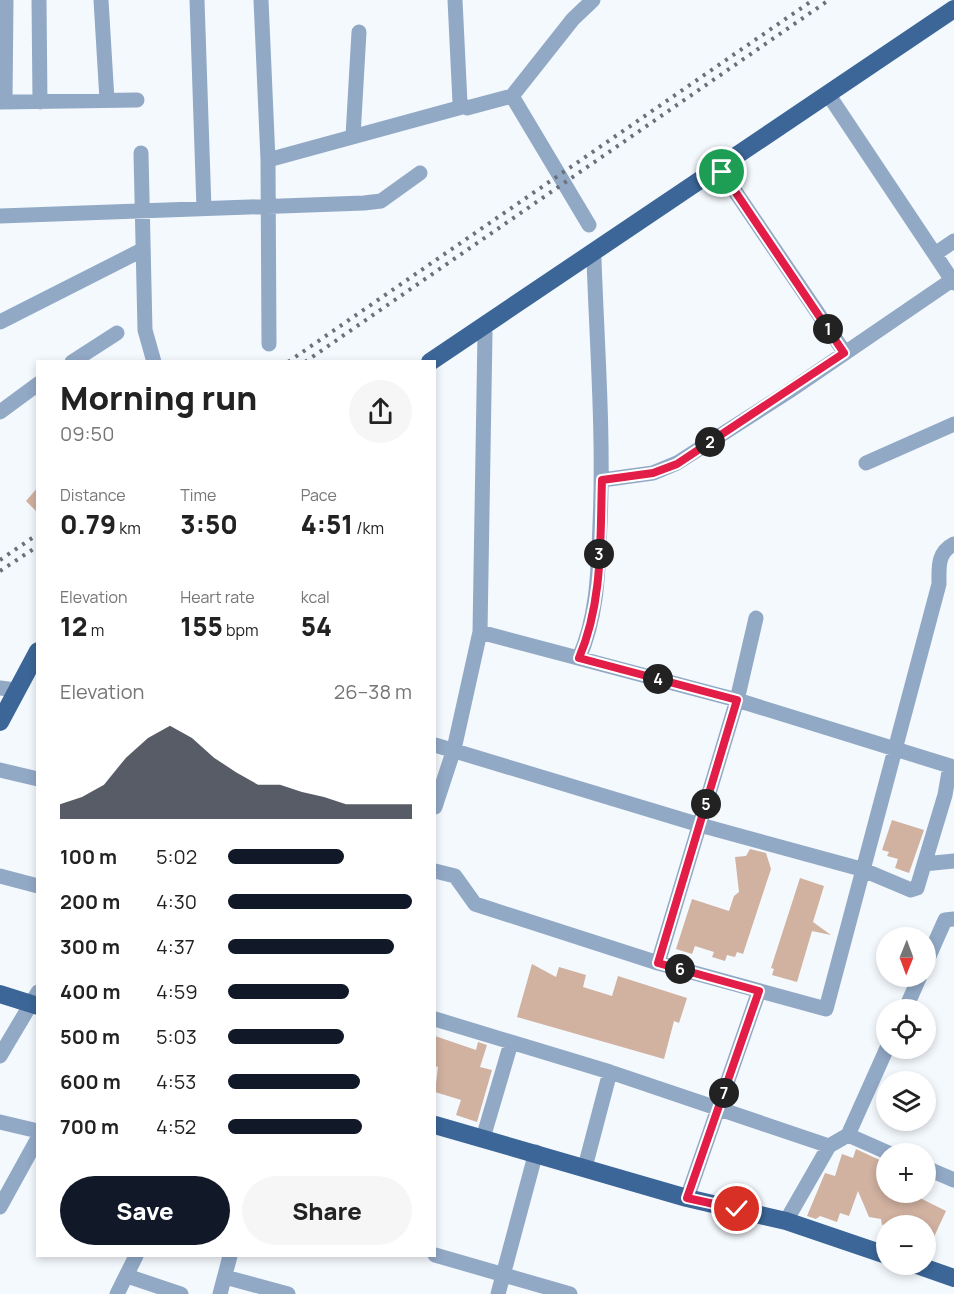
<!DOCTYPE html>
<html lang="en">
<head>
<meta charset="utf-8">
<style>
	body { margin:0; font-family:Manrope,sans-serif; background:#f6f6f6; color:#222; height:100vh; display:flex; flex-direction:column; font-size:22px; white-space:nowrap }
	* { box-sizing:border-box; margin:0 }
	p { font-size:20px; color:#767676 }
	.icon { flex:none; width:33px; height:33px; fill:none; stroke:currentColor; stroke-width:2; stroke-linecap:round; stroke-linejoin:round }
	.map { position:relative; flex:1; overflow:hidden }
	.panel { position:absolute; left:36px; top:360px; width:400px; height:897px; display:flex; flex-direction:column; background:#fff; border-radius:0px; box-shadow:0 3px 9px #0003 }
	.panel>* { flex:none }
	.needle { width:39px; rotate:181deg }
	.fabs { position:absolute; left:876px; top:927px; display:grid; gap:12px }
	.fabs a { display:grid; place-items:center; width:60px; height:60px; border-radius:50%; background:#fff; box-shadow:0 3px 9px #0003; font-size:30px }
	.pin { position:absolute; display:grid; place-items:center; width:51px; height:51px; color:#fff; margin:-26px; border:3px solid #fff; border-radius:50%; box-shadow:0 2px 6px #0007 }
	.km { position:absolute; width:30px; height:30px; margin:-15px; border-radius:50%; background:#222; color:#fff; font-size:16px; line-height:30px; text-align:center }
	.round { display:grid; place-items:center; flex:none; width:63px; height:63px; border-radius:32px; background:#f6f6f6 }
	.headline { display:flex; align-items:center; justify-content:space-between; height:102px; padding:0 24px }
	h1 { font-size:33px; font-weight:800; line-height:45px }
	.figures { display:grid; grid-template-columns:repeat(3,1fr); gap:9px; height:102px; padding:6px 24px }
	.figures div { display:grid; align-content:center }
	.figures b { font-size:26px; font-weight:800 }
	.figures small { font-size:16px; font-weight:400 }
	.figures p { font-size:16px }
	.chart { height:168px; padding:12px 24px }
	.chart p { display:flex; justify-content:space-between }
	.chart svg { width:100%; height:108px; margin-top:6px; fill:#111827; opacity:.7 }
	.action { display:flex; gap:12px; margin-top:auto; padding:12px 24px }
	.action a { flex:1; height:69px; border-radius:36px; background:#111827; color:#fff; font-size:24px; font-weight:800; line-height:69px; text-align:center }
	.action a+a { background:#f6f6f6; color:#222 }
	ul { padding:0 24px; list-style:none; font-size:20px }
	li { display:grid; grid-template-columns:96px 72px 1fr; align-items:center; height:45px }
	li i { height:15px; border-radius:8px; background:#111827 }
	.map>svg:first-child { display:block }
	.building { fill:#d1b1a0 }
	.lines { fill:none; stroke-linecap:round; stroke-linejoin:round }
	.minor { stroke:#92a9c6; stroke-width:15 }
	.major { stroke:#3b6697; stroke-width:18 }
	.rail { stroke:#6b7179; stroke-width:4; stroke-dasharray:3 6; stroke-linecap:butt }
	.route-casing { stroke:#fff; stroke-width:12 }
	.route { stroke:#e11d48; stroke-width:8 }
</style>
</head>
<body>
<div class="map">
<svg width="954" height="1294" viewBox="0 0 954 1294">
	<rect width="100%" height="100%" fill="#f4f9fe"/>
	<path class="building" d="M38 487V513L26 501Z
		M892 820 924 830 909 873 895 868 898 859 887 856 889 852 882 850Z
		M750 849 766 853 771 869 743 954 737 952 735 957 727 955 725 961 712 957 714 952 695 946 692 954 676 949 692 899 729 911 734 896 739 892 735 857 746 856Z
		M800 878 824 886 813 922 831 935 812 931 797 982 772 975 774 969 771 968Z
		M532 964 556 977 559 967 586 975 583 987 612 996 618 976 687 998 679 1023 674 1021 664 1059 517 1017Z
		M435 1036 476 1050 478 1042 487 1045 480 1067 492 1070 477 1122 456 1115 461 1100 435 1092 438 1067 435 1066Z
		M856 1149 886 1163V1192H897L919 1200 920 1198 946 1211 926 1254V1226H907L909 1220 882 1225 881 1219 869 1217 858 1191 849 1216 840 1213 837 1222 820 1216 816 1219 807 1216 825 1173 835 1176 842 1154 853 1158Z"/>
	<g class="lines">
		<path class="minor" d="M39 0 40 102
			M101 0 107 100
			M197 0 204 209
			M261 0 268 160 269 344
			M455 0 460 103 467 108 512 96 589 225
			M512 96 573 19 593 0
			M832 100 954 283
			M0 102 137 100
			M5 102 6 0
			M353 136 359 32
			M141 153 145 330 154 362
			M268 160 462 107
			M722 172 845 353
			M0 216 364 203 381 201 420 173
			M935 254 954 241
			M0 322 142 250
			M72 362 117 333
			M0 412 38 384
			M866 463 954 424
			M602 480 653 473 677 463 788 392 952 280
			M579 658C598 614 598 571 600 524 604 436 597 347 594 259
			M0 688 16 690
			M435 745 700 825 861 869 911 890 917 888 945 795 950 766 737 700 480 632
			M0 770 38 779
			M435 807 454 749 480 632 485 333
			M924 864 954 861
			M435 871 455 876 475 904 658 963 826 1009 939 584C939 567 937 553 954 544
			M0 876 38 886
			M658 963 737 700 756 618
			M926 963 945 920 954 919
			M905 1010 920 976
			M435 1019 610 1072 829 1146
			M0 1056 38 992
			M0 1122 38 1131
			M848 1135 891 1154
			M483 1138 511 1043
			M585 1167 610 1072
			M926 1168 954 1180
			M687 1198 759 991
			M0 1207 38 1138
			M786 1221 829 1146 848 1135 887 1048
			M435 1255 570 1294
			M127 1276 181 1294
			M225 1277 288 1294
			M117 1294 136 1256
			M220 1294 230 1256
			M498 1294 536 1152"/>
		<path class="major" d="M430 362 954 9
			M0 722 38 651
			M0 994 38 1006
			M435 1125 687 1198 786 1221 886 1255
			M914 1264 954 1278"/>
		<path class="rail" d="M288 362 813 0
			M305 362 829 0
			M0 560 38 534
			M0 571 38 546"/>
	</g>
	<g class="lines">
		<g class="route-casing">
			<path id="route" d="M722 172 844 353 677 464 653 473 602 480C600 541 603 602 579 658L737 700 658 963 759 991 687 1198 737 1209"/>
		</g>
		<use href="#route" class="route"/>
	</g>
</svg>
<div class="fabs">
<a><svg class="needle" viewBox="-14 -14 28 28"><path d="M0-13l5 13h-10z" fill="#e53935"/><path d="M0 13l5-13h-10z" fill="#767676"/></svg></a>
<a><svg class="icon" aria-label="locate" viewBox="0 0 24 24"><circle cx="12" cy="12" r="6"/><path d="M12 2v4M12 18v4M2 12h4M18 12h4"/></svg></a>
<a><svg class="icon" aria-label="layers" viewBox="0 0 24 24"><path d="M12 4l9 5-9 5-9-5zM3 14l9 5 9-5"/></svg></a>
<a>+</a>
<a>−</a>
</div>
<div class="pin" style="left:722px;top:172px;background:#1e9e55"><svg class="icon" aria-label="arrive" viewBox="0 0 24 24"><path d="M6 21V4h12l-3 4 3 4H6"/></svg></div>
<div class="pin" style="left:737px;top:1209px;background:#d93025"><svg class="icon" aria-label="check" viewBox="0 0 24 24"><path d="M5 12l5 5 9-10"/></svg></div>
<b class="km" style="left:828px;top:329px">1</b>
<b class="km" style="left:710px;top:442px">2</b>
<b class="km" style="left:599px;top:554px">3</b>
<b class="km" style="left:658px;top:679px">4</b>
<b class="km" style="left:706px;top:804px">5</b>
<b class="km" style="left:680px;top:969px">6</b>
<b class="km" style="left:724px;top:1093px">7</b>
<section class="panel">
<div class="headline"><div><h1>Morning run</h1><p>09:50</p></div><a class="round"><svg class="icon" aria-label="share" viewBox="0 0 24 24"><path d="M12 15V3M7 8l5-5 5 5M5 13v7h14v-7"/></svg></a></div>
<div class="figures">
<div><p>Distance</p><b>0.79<small> km</small></b></div>
<div><p>Time</p><b>3:50</b></div>
<div><p>Pace</p><b>4:51<small> /km</small></b></div>
</div>
<div class="figures">
<div><p>Elevation</p><b>12<small> m</small></b></div>
<div><p>Heart rate</p><b>155<small> bpm</small></b></div>
<div><p>kcal</p><b>54</b></div>
</div>
<div class="chart"><p><span>Elevation</span>26–38 m</p>
<svg viewBox="0 0 160 44" preserveAspectRatio="none"><path d="M0 44V38L10 35L20 30L30 19L40 11L50 6L60 11L70 19L80 25L90 30L100 30L110 33L120 35L130 38L140 38L150 38L160 38V44z"/></svg>
</div>
<ul>
<li><b>100 m</b>5:02<i style="width:63%"></i></li>
<li><b>200 m</b>4:30<i style="width:100%"></i></li>
<li><b>300 m</b>4:37<i style="width:90%"></i></li>
<li><b>400 m</b>4:59<i style="width:66%"></i></li>
<li><b>500 m</b>5:03<i style="width:63%"></i></li>
<li><b>600 m</b>4:53<i style="width:72%"></i></li>
<li><b>700 m</b>4:52<i style="width:73%"></i></li>
</ul>
<div class="action"><a>Save</a><a>Share</a></div>
</section>
</div>
</body>
</html>
